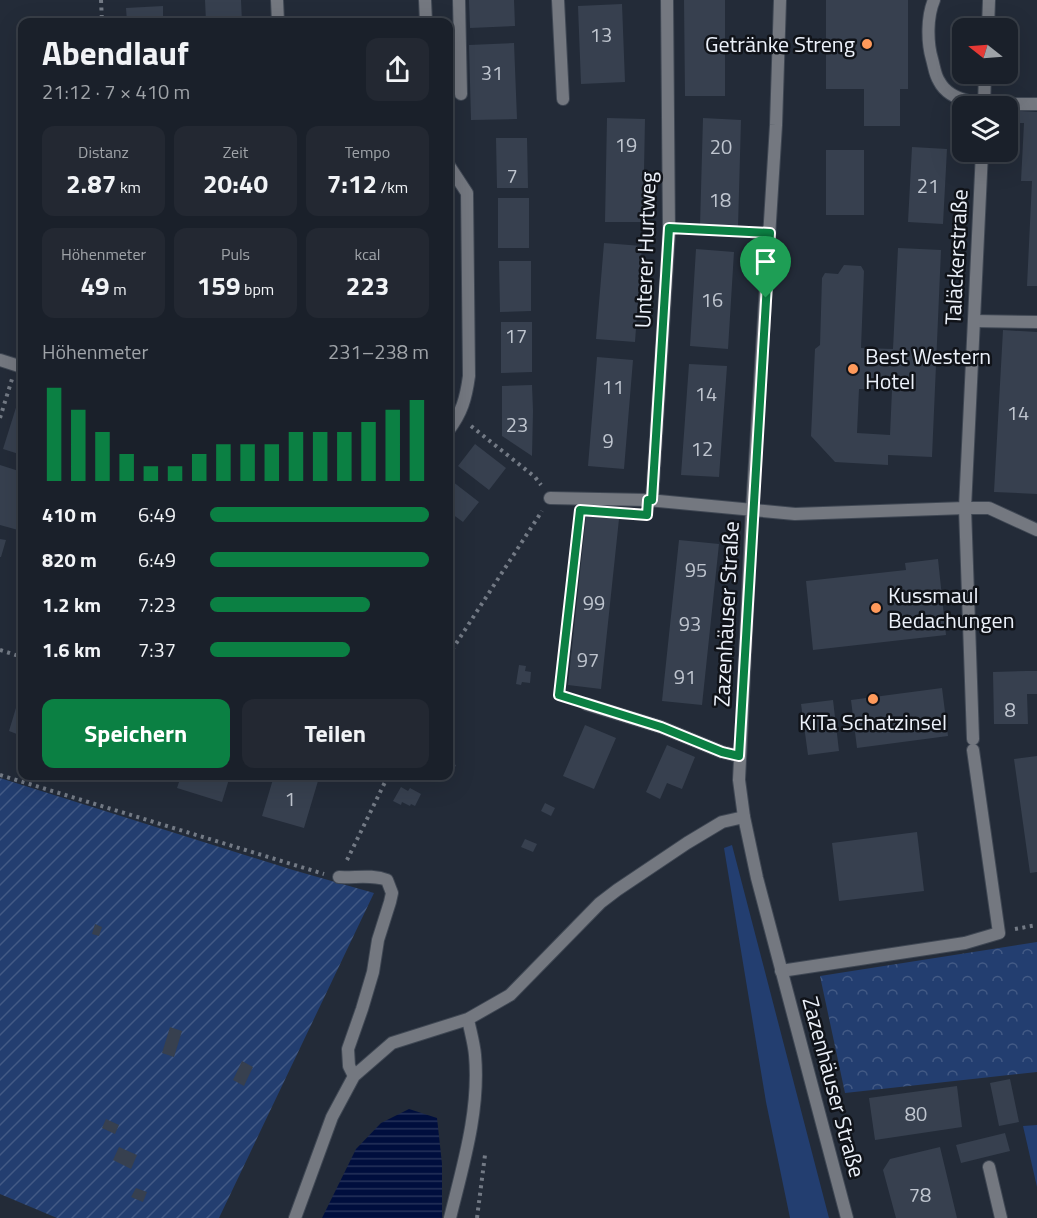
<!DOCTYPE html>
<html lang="de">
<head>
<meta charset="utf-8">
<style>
	body { margin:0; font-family:"Titillium Web",sans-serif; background:#232832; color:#f1f3f6; height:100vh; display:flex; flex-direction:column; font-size:22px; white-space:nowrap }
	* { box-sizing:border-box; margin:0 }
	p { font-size:20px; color:#9fa3a8 }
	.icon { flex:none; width:33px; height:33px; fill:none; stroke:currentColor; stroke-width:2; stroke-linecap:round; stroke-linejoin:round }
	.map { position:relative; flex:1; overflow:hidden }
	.sheet { position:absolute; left:18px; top:18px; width:435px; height:762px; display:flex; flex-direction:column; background:#1a202a; border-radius:12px; box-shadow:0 6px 24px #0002,0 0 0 2px #383e47 }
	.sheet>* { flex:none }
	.needle { width:39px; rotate:287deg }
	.tools { position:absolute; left:952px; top:18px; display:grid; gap:12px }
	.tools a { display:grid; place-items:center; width:66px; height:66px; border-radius:12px; background:#1a202a; box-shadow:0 6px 24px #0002,0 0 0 2px #383e47; font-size:30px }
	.pin { position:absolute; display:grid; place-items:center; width:51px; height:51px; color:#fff; margin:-62px -26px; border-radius:50% 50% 50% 0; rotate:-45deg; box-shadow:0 0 6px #0007 }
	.pin .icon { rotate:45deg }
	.round { display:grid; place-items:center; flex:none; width:63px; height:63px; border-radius:12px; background:#232832 }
	.overview { display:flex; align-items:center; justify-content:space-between; height:102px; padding:0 24px }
	h1 { font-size:33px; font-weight:700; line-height:45px }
	.metrics { display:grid; grid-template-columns:repeat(3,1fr); gap:9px; height:102px; padding:6px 24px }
	.metrics div { display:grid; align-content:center; border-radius:12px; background:#232832; text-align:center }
	.metrics b { font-size:26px; font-weight:700 }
	.metrics small { font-size:16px; font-weight:400 }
	.metrics p { font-size:16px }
	.chart { height:168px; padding:12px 24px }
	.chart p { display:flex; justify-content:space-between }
	.chart svg { width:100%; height:108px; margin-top:6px; stroke:#0b8043; stroke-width:6 }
	.action { display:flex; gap:12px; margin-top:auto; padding:12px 24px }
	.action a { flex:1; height:69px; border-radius:12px; background:#0b8043; color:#fff; font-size:24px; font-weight:700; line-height:69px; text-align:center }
	.action a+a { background:#232832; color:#f1f3f6 }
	ul { padding:0 24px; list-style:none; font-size:20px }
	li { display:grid; grid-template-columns:96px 72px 1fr; align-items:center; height:45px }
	li i { height:15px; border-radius:8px; background:#0b8043 }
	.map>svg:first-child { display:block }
	.grass { fill:#233e70 }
	.forest { fill:url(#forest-crowns) }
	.garden { fill:url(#garden-furrows) }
	.water { fill:url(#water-rules) }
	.building { fill:#37404f; fill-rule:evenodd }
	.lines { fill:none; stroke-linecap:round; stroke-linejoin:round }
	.service-casing { stroke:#3f4753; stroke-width:14 }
	.minor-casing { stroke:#3f4753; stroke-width:14 }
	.path { stroke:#737a85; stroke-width:4; stroke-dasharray:3 4.5; stroke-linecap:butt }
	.service { stroke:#747880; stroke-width:12 }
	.minor { stroke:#747880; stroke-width:12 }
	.route-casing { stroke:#fff; stroke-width:12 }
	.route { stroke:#0b8043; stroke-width:8 }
	.poi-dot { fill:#ff9a5b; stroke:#101319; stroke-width:2 }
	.labels { text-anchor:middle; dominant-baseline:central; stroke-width:5; stroke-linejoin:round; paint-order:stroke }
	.number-label { font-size:20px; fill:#bfc5cf }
	.poi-label { font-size:22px; fill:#ecf1fa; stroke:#101319; text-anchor:start }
	.street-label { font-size:22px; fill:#ecf1fa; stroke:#101319 }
</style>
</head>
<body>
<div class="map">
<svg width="1037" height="1218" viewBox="0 0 1037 1218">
	<defs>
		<pattern id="forest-crowns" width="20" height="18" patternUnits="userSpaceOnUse" patternTransform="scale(1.5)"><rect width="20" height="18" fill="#233e70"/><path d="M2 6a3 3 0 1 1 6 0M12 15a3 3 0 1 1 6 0" fill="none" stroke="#435a85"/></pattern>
		<pattern id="garden-furrows" width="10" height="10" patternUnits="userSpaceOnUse" patternTransform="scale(1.5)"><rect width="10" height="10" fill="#233e70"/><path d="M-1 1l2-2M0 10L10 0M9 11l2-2" fill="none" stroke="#435a85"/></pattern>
		<pattern id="water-rules" width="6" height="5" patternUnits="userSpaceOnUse" patternTransform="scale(1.5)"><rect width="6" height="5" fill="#000e3d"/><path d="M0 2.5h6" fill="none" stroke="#25325a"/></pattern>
	</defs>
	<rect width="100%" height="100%" fill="#232b38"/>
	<path class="grass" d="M732 845 829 1218H790L766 1102 724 848Z
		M1037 1125V1187L1023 1126Z"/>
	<path class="forest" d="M1037 942V1072L845 1093 820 976Z"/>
	<path class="garden" d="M0 778 293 870 374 893 219 1218H57L0 1194Z"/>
	<path class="water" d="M409 1109 437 1118 442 1164V1218H322L356 1149 381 1123Z"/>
	<path class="building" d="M205 0H241L242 22H206Z
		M469 0H514L515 26 470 28Z
		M684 0H725V96H685Z
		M826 0H908V89H900V126H864V89H826Z
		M622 4 625 82 581 84 578 6Z
		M163 6V22H127L126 8Z
		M373 16 374 22H334V21Z
		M514 43 517 119 471 120 469 45Z
		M1020 111 1037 112V286H1027L1032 181H1021L1024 123H1019Z
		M607 118 645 119 643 222H605Z
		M703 118 741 120 738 227 700 226Z
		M496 138H527L528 188H497Z
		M912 147 947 149 943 224 908 222Z
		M826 150H864V215H826Z
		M498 198H529V248H498Z
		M604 243 642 246 635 342 596 339Z
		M898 248 941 250 932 457 888 455V465L835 462 811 436 815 349 820 345 822 278 825 273 838 274 844 265 861 266 864 271 861 348 893 349ZM859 389 892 390 890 435 857 433Z
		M696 249 734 252 728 349 690 346Z
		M499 261H531V311L500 312Z
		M501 322H532V372L501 373Z
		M1003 330 1037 332V494L994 492Z
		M597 357 633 360 624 469 588 466Z
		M689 364 727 366 719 477 681 475Z
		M532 385 533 411 532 456 502 436V386Z
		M19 398 22 399V455L3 449Z
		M475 444 506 468 489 490 458 466Z
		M0 465 22 472V515L18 530 0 525Z
		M448 478 479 502 463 522 448 511Z
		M586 516 619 519 601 689 568 685Z
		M0 539 6 540 1 557H0Z
		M679 540 719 544 702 705 662 701Z
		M938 559 946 635 813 650 806 581 906 570 905 563Z
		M519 665 526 666 525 671 531 672 530 683 522 682 521 685 516 684Z
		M1027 671H1037V694H1027L1028 724H994L993 672Z
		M22 688V736L9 731Z
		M942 688 948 736 857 748 851 700Z
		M833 700 839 751 808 755 801 704Z
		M585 725 616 738 594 789 563 776Z
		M667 745 695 757 682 789 667 783 660 799 646 792Z
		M1037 756V872L1030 873 1014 759Z
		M448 762 456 765 451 776 448 775Z
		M181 776H230L222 802 177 788Z
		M274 776H300L318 781 304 828 262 816Z
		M401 787 408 791 410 788 421 794 415 806 411 804 410 806 402 802 401 805 393 801Z
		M545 803 555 808 551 816 541 811Z
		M917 832 924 891 839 901 832 843Z
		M525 839 537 844 533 852 521 847Z
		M95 924 102 927 99 936 92 934Z
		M170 1027 182 1031 174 1057 162 1053Z
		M242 1061 253 1067 244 1086 233 1080Z
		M1010 1079 1019 1122 999 1126 990 1083Z
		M957 1086 962 1127 875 1140 869 1098Z
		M106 1119 119 1125 115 1134 102 1128Z
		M1005 1133 1010 1151 961 1163 956 1145Z
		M119 1147 137 1155 131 1169 113 1160Z
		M940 1147 957 1218H896L883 1170 890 1159Z
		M136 1188 147 1192 143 1202 131 1197Z"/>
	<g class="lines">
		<g class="service-casing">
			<path id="service" d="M459 0 461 94
				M934 0C927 16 927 42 932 59 934 66 935 75 939 81 954 111 1008 103 1037 104
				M974 321 1037 322
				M965 508H989L1037 530
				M586 704 661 727 722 752 739 756
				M339 877C355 878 372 874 387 880L392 893 390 902 378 940 373 972 362 1009 348 1049 349 1066 354 1076
				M781 971 965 943 999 933 973 750
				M989 1167 1001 1218
				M295 1218 332 1117 354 1076 392 1043 468 1019 510 995 600 903 617 890 687 843 722 822 744 817
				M450 1218C463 1165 480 1110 475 1055 474 1043 470 1030 468 1019"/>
		</g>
		<g class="minor-casing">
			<path id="minor" d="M277 0 278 22
				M425 0 426 22
				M558 0 563 99
				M780 0 776 125 752 510 739 780 744 817 757 878 847 1218
				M988 28 989 0
				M984 106 985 74
				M448 164 467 193 469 376C466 398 462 413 448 431
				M0 360 22 367
				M550 498 648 500 795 514 965 508
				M652 500 669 234 667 0
				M973 739 965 508 982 152"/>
		</g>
		<path class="path" d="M101 0 102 22
			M683 229 754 232
			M0 418 12 379
			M471 426 535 477 541 485
			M0 650 22 657
			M448 656 542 511
			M571 699 559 695 579 515
			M0 775 324 874
			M347 860 388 776
			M1015 929 1037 925
			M477 1218 485 1155"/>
		<use href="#service" class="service"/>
		<use href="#minor" class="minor"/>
	</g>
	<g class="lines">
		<g class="route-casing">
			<path id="route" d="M669 228 770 233 739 756 722 752 661 727 559 695 580 510 647 515 648 500H652Z"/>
		</g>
		<use href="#route" class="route"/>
	</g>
	<g class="poi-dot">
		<circle cx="867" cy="44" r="6"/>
		<circle cx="853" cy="369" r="6"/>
		<circle cx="876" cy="608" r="6"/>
		<circle cx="873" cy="699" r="6"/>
	</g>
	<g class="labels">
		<g class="number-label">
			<text x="601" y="34">13</text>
			<text x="492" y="72">31</text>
			<text x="626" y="144">19</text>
			<text x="721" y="146">20</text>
			<text x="512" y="175">7</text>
			<text x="928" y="185">21</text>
			<text x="720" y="199">18</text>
			<text x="712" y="299">16</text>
			<text x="516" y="335">17</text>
			<text x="613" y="386">11</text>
			<text x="706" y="393">14</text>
			<text x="1018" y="412">14</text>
			<text x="517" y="424">23</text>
			<text x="608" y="440">9</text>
			<text x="702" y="448">12</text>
			<text x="696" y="569">95</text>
			<text x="594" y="602">99</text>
			<text x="690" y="623">93</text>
			<text x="588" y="659">97</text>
			<text x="685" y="676">91</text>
			<text x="1010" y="709">8</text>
			<text x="290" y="798">1</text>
			<text x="916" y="1113">80</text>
			<text x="920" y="1194">78</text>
		</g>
		<g class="poi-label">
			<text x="855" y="44" text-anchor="end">Getränke Streng</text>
			<text x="865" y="356">Best Western<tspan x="865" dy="25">Hotel</tspan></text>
			<text x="888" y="595">Kussmaul<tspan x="888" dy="25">Bedachungen</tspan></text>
			<text x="873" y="722" text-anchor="middle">KiTa Schatzinsel</text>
		</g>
		<g class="street-label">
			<text transform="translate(645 250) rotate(-88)">Unterer Hurtweg</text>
			<text transform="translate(956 257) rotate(-87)">Taläckerstraße</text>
			<text transform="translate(726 614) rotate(-87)">Zazenhäuser Straße</text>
			<text transform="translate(834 1087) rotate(75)">Zazenhäuser Straße</text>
		</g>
	</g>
</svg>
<div class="tools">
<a><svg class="needle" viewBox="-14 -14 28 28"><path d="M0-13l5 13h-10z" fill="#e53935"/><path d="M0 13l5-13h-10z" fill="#9fa3a8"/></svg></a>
<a><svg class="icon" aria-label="layers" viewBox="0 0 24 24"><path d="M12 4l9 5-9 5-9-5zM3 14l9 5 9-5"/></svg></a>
</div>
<div class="pin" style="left:766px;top:298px;background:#1e9e55"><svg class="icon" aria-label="arrive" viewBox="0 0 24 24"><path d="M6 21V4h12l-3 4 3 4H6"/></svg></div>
<section class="sheet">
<div class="overview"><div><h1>Abendlauf</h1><p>21:12 · 7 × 410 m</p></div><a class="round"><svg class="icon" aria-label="share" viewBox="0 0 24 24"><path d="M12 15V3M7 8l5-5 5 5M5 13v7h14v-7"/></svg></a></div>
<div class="metrics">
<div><p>Distanz</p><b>2.87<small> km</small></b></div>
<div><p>Zeit</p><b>20:40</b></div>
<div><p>Tempo</p><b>7:12<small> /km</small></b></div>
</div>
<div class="metrics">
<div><p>Höhenmeter</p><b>49<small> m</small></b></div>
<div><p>Puls</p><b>159<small> bpm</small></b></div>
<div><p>kcal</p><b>223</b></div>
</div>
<div class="chart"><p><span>Höhenmeter</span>231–238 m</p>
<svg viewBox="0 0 160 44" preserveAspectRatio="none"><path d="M5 44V6M15 44V15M25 44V24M35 44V33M45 44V38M55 44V38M65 44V33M75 44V29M85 44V29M95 44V29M105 44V24M115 44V24M125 44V24M135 44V20M145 44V15M155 44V11"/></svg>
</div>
<ul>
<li><b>410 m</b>6:49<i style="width:100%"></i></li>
<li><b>820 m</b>6:49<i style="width:100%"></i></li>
<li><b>1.2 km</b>7:23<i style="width:73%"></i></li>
<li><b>1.6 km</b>7:37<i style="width:64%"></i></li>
</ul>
<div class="action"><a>Speichern</a><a>Teilen</a></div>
</section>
</div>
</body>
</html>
